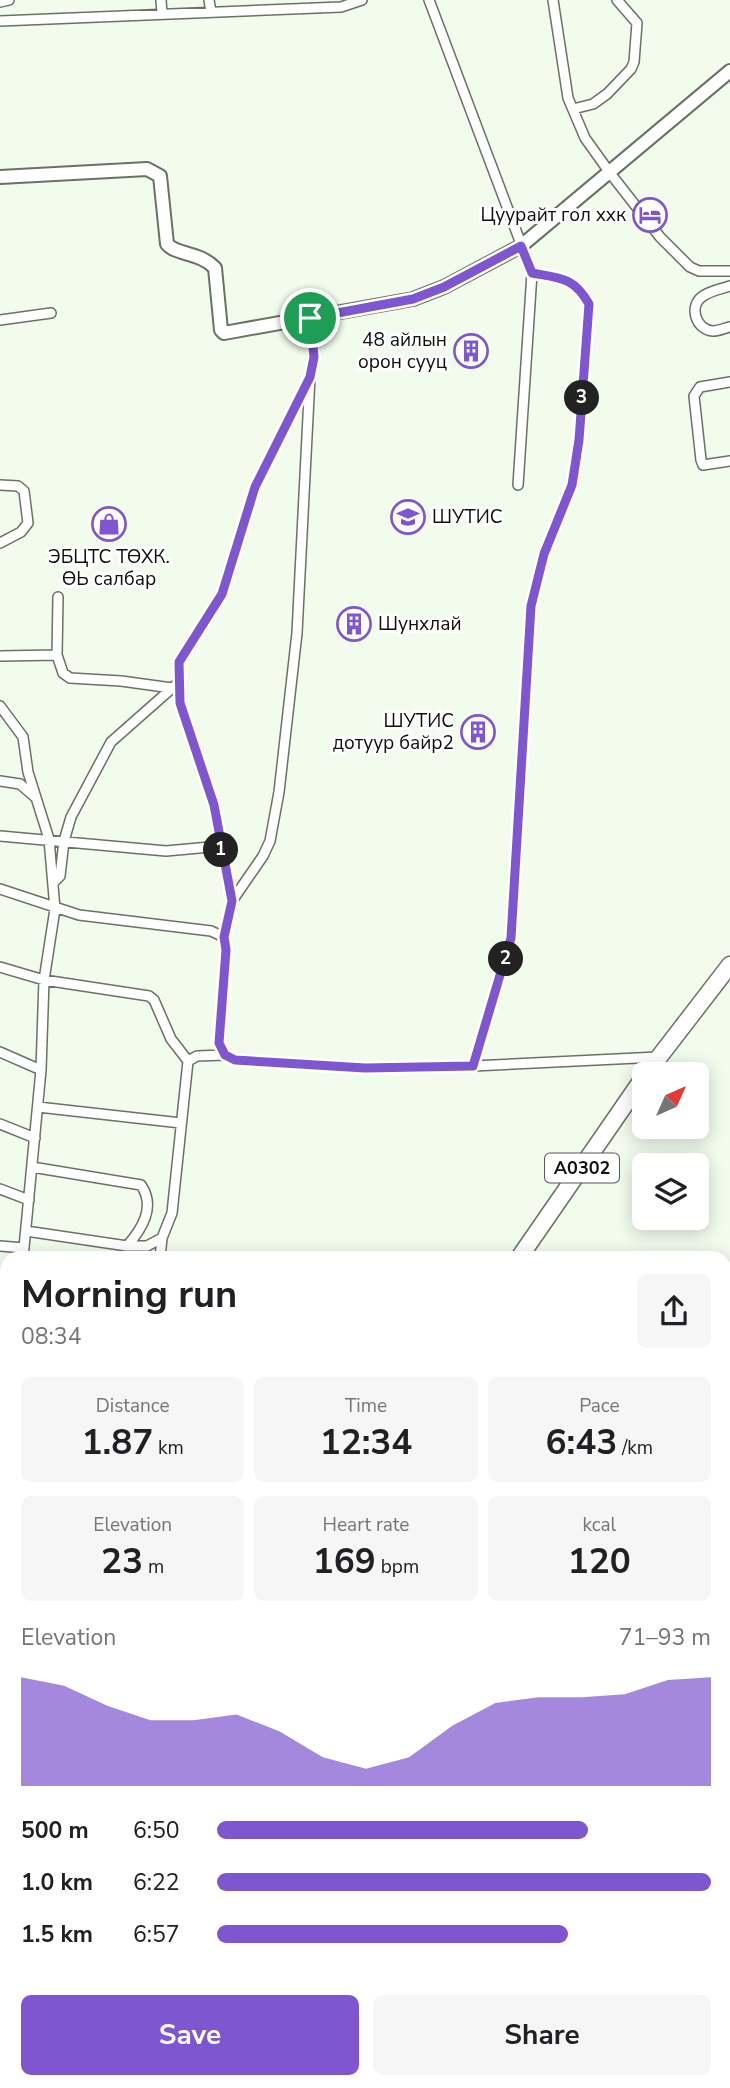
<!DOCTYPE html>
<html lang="en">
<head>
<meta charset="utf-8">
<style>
	body { margin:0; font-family:"Nunito Sans",sans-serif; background:#f6f6f6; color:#202124; height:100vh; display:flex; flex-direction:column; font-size:26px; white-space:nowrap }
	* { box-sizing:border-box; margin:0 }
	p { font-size:23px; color:#757577 }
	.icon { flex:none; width:38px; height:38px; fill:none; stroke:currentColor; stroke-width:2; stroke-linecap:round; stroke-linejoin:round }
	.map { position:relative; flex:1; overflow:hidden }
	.sheet { position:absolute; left:0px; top:1251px; width:732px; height:838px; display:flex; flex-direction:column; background:#fff; border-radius:21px 21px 0 0; box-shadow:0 4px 18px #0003 }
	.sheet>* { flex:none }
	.needle { width:46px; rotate:45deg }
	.tools { position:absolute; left:632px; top:1062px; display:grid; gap:14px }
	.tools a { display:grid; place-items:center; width:77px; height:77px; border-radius:10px; background:#fff; box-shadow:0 4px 18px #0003; font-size:35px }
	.pin { position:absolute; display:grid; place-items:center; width:60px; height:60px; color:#fff; margin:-30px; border:4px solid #fff; border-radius:50%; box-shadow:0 2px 7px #0007 }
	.km { position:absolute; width:35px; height:35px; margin:-18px; border-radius:50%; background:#222; color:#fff; font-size:19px; line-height:35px; text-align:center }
	.round { display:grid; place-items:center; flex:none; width:74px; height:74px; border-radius:10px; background:#f6f6f6 }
	.overview { display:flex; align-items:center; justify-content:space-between; height:119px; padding:0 21px }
	h1 { font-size:38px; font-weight:700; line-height:52px }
	.stats { display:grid; grid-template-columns:repeat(3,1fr); gap:10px; height:119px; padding:7px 21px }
	.stats div { display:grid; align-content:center; border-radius:10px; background:#f6f6f6; text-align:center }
	.stats b { font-size:35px; font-weight:700 }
	.stats small { font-size:19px; font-weight:400 }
	.stats p { font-size:19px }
	.chart { height:196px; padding:14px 21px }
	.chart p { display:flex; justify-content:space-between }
	.chart svg { width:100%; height:126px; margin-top:7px; fill:#7e56d0; opacity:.7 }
	.action { display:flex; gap:14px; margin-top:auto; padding:14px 21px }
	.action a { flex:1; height:80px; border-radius:10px; background:#7e56d0; color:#fff; font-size:28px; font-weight:700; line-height:80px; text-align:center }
	.action a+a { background:#f6f6f6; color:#202124 }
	ul { padding:0 21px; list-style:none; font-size:23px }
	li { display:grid; grid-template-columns:112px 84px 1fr; align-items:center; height:52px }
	li i { height:18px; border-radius:9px; background:#7e56d0 }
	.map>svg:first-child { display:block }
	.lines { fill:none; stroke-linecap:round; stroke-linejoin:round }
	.street-casing { stroke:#697265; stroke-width:12 }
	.secondary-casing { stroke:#697265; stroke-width:16 }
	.highway-casing { stroke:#697265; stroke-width:19 }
	.street { stroke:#fff; stroke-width:9 }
	.secondary { stroke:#fff; stroke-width:12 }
	.highway { stroke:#fff; stroke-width:16 }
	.route-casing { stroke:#fff; stroke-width:14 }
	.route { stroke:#7e56d0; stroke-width:9 }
	.labels { text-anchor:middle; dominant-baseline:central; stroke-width:6; stroke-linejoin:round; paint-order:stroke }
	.shield { fill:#fff; stroke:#565854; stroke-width:2 }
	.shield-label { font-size:18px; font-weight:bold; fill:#0d100b }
	.poi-label { font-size:19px; fill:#0d100b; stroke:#fff; text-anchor:end }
</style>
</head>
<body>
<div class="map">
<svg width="730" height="2088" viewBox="0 0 730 2088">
	<rect width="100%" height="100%" fill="#f1fced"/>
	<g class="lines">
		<g class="street-casing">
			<path id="street" d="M161 0 162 13
				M209 0 211 12
				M429 0 532 273 518 485
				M553 0 568 98 585 138 610 173 660 237 690 267 699 271H730
				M0 2 9 0
				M0 21 341 7 362 0
				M573 109 593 104 607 94 631 69 634 62 637 23 617 0
				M730 286C721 289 710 291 703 296 688 306 696 330 713 331 718 331 725 328 730 327
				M0 320 51 313
				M730 382 700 387 694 396 701 460 703 465 730 461
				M0 485 18 486 24 491 28 523 21 532 0 543
				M58 597 57 655 63 673 70 678 121 681 172 688
				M0 656 57 655
				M0 706 23 737 28 772 49 839 55 909 44 980 41 1070 23 1258
				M0 781 20 784 35 797
				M0 836 166 851 221 846
				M53 883 60 876 64 841 71 817 111 742 179 682
				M0 889 79 915 211 931 224 937 226 950 219 1043 224 1055 235 1060 365 1068 473 1066 658 1057
				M232 901 214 805 180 703 179 662 222 594 255 487 308 381
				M224 937 232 901 263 856 270 841 279 792 297 633 310 377 314 357 310 318
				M0 967 44 980 149 996 154 1000 171 1039 188 1061
				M0 1052 41 1070
				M473 1066 511 938 531 606 544 554 572 485 579 440 589 304C574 277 560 278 532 273
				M38 1107 181 1123
				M0 1124 35 1138
				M32 1167 141 1185C156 1207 142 1229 127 1246
				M0 1189 29 1200
				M26 1231 127 1246H147L162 1238 172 1213 188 1061 197 1056 224 1055
				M0 1246 24 1248
				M160 1258 162 1238
				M0 1316 7 1317
				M0 1379 7 1380
				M374 2088 376 2082"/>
		</g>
		<g class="secondary-casing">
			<path id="secondary" d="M0 177 147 169 160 176 167 244C176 255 200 252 215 268L221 330 224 333 413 299 444 287 521 246 730 71"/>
		</g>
		<g class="highway-casing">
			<path id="highway" d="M646 1074 730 965
				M519 1258 644 1077
				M0 1728 7 1724"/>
		</g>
		<use href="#street" class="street"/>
		<use href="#secondary" class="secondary"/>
		<use href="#highway" class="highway"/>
	</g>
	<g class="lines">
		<g class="route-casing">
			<path id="route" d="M521 246 532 273C560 278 574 277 589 304L579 440 572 485 544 554 531 606 511 938 473 1066 365 1068 235 1060 225 1055 219 1043 226 950 224 937 232 901 214 805 180 703 179 662 222 594 255 487 310 377 314 357 310 318 413 299 444 287Z"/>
		</g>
		<use href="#route" class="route"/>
	</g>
	<defs>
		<g id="hotel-ring" transform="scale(1.75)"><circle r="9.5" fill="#fff" stroke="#7e56d0" stroke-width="1.5"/><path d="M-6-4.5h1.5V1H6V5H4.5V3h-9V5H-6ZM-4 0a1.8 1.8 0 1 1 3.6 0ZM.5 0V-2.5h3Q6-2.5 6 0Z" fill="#7e56d0"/></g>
		<g id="building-ring" transform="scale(1.75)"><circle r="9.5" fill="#fff" stroke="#7e56d0" stroke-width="1.5"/><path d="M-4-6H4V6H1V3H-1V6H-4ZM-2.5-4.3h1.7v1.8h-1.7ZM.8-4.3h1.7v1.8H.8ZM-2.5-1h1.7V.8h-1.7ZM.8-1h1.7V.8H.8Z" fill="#7e56d0"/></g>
		<g id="university-ring" transform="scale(1.75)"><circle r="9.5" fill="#fff" stroke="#7e56d0" stroke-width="1.5"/><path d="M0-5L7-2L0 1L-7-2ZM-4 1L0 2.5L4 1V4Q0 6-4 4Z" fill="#7e56d0"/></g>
		<g id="shop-ring" transform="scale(1.75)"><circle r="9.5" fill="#fff" stroke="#7e56d0" stroke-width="1.5"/><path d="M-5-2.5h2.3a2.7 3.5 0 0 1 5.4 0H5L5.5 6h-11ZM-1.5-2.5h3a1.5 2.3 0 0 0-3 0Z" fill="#7e56d0"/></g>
	</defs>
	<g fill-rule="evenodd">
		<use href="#hotel-ring" x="650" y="215"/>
		<use href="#building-ring" x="471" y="351"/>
		<use href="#university-ring" x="408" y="517"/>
		<use href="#shop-ring" x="109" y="524"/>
		<use href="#building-ring" x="354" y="624"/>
		<use href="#building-ring" x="478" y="732"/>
	</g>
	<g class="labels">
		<rect class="shield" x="545" y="1153.5" width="74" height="29" rx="5"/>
		<g class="shield-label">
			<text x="582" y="1168">A0302</text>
		</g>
		<g class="poi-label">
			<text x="626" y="215">Цуурайт гол ххк</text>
			<text x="447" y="340">48 айлын<tspan x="447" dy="22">орон сууц</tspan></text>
			<text x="432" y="517" text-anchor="start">ШУТИС</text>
			<text x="109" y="557" text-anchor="middle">ЭБЦТС ТӨХК.<tspan x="109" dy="22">ӨЬ салбар</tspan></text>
			<text x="378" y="624" text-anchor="start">Шунхлай</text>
			<text x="454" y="721">ШУТИС<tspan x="454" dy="22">дотуур байр2</tspan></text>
		</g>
	</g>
</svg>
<div class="tools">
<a><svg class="needle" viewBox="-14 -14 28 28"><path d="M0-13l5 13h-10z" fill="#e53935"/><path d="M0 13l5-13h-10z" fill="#757577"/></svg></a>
<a><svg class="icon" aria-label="layers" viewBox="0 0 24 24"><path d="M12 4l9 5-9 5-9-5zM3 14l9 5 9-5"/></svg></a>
</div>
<div class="pin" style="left:310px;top:318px;background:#1e9e55"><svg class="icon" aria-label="arrive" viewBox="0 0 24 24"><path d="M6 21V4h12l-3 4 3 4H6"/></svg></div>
<b class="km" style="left:221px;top:850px">1</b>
<b class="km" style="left:506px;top:959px">2</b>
<b class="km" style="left:582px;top:398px">3</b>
<section class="sheet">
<div class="overview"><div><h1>Morning run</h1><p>08:34</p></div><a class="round"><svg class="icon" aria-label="share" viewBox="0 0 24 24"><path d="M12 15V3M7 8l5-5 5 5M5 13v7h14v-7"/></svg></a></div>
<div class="stats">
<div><p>Distance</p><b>1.87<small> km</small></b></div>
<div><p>Time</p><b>12:34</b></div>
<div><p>Pace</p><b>6:43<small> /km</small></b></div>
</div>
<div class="stats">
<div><p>Elevation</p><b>23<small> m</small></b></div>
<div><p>Heart rate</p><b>169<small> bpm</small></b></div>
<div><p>kcal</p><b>120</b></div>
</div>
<div class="chart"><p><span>Elevation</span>71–93 m</p>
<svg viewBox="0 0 160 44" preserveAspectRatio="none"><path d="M0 44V6L10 9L20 16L30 21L40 21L50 19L60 25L70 34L80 38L90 34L100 23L110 15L120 13L130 13L140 12L150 7L160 6V44z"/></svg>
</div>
<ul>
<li><b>500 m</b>6:50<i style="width:75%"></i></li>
<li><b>1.0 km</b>6:22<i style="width:100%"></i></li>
<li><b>1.5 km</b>6:57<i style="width:71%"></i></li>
</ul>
<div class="action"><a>Save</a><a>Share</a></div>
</section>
</div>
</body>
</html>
